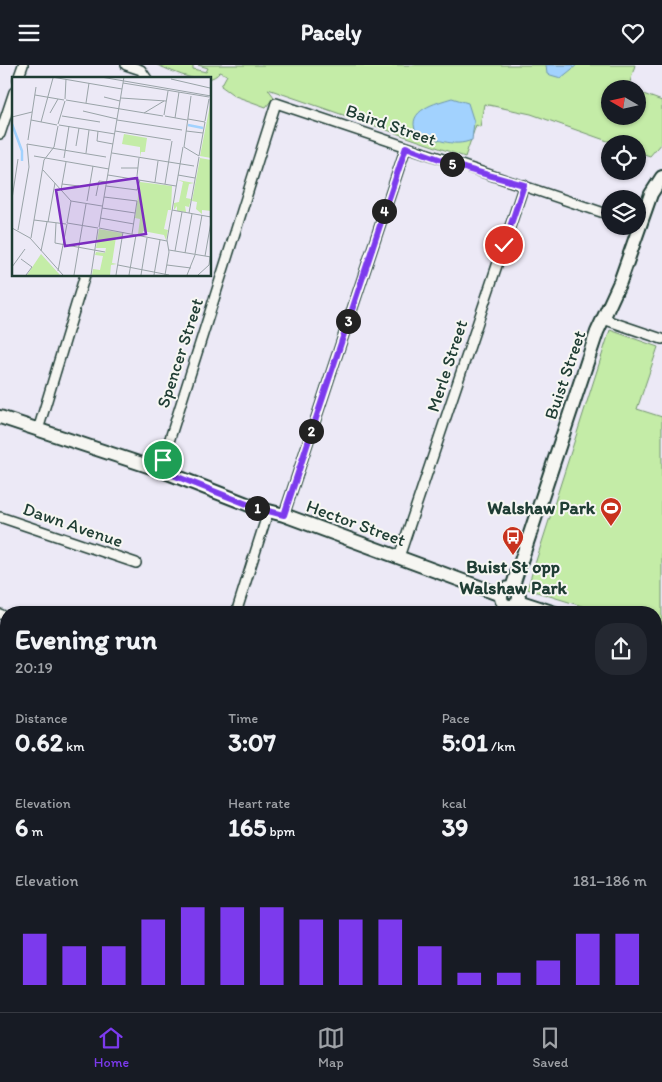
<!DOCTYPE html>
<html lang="en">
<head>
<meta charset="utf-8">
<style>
	body { margin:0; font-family:Itim,sans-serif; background:#242831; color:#f1f3f6; height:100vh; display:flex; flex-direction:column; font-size:19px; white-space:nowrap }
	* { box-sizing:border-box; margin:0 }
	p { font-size:16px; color:#9ea1a6 }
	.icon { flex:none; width:28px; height:28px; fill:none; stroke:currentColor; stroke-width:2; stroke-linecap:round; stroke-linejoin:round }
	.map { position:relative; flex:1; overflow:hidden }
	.details { position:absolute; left:0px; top:541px; width:662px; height:406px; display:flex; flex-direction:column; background:#171b24; border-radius:20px 20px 0 0; box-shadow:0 1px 4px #0004 }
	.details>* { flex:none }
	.needle { width:32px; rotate:279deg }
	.controls { position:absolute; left:601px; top:15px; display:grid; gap:10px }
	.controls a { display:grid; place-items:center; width:45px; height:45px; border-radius:50%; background:#171b24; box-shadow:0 1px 4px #0004; font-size:25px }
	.pin { position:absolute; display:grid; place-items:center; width:42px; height:42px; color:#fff; margin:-21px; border:2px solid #fff; border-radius:50%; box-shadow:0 1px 5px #0007 }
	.km { position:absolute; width:25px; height:25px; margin:-12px; border-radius:50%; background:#222; color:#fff; font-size:14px; line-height:25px; text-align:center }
	.round { display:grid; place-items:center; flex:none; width:52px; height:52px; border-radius:20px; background:#242831 }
	.headline { display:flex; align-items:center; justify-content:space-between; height:85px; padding:0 15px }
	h1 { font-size:28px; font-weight:800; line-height:38px }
	.metrics { display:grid; grid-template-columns:repeat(3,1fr); gap:8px; height:85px; padding:5px 15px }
	.metrics div { display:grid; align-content:center }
	.metrics b { font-size:25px; font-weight:800 }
	.metrics small { font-size:14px; font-weight:400 }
	.metrics p { font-size:14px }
	.chart { height:140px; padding:10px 15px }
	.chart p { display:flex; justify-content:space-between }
	.chart svg { width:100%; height:90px; margin-top:5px; stroke:#7c3aed; stroke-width:6 }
	header { display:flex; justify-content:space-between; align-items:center; height:65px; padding:0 15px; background:#171b24; font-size:22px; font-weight:800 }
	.dock { display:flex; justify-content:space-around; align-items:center; height:70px; border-top:1px solid #363941; background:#171b24; font-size:14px; color:#9ea1a6 }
	.dock a { display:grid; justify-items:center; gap:2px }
	.dock .current { color:#7c3aed }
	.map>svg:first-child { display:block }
	.green { fill:#c4eca7; stroke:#72946e }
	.water { fill:#a2d2fe; stroke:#6e96ad }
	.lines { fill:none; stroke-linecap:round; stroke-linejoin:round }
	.street-casing { stroke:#1f3d34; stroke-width:12 }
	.secondary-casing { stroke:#1f3d34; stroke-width:16 }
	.street { stroke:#f6f6f2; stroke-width:9 }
	.secondary { stroke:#f6f6f2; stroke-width:12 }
	.route-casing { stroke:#fff; stroke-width:10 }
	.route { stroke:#7c3aed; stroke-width:6 }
	.labels { text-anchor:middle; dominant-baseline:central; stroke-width:4; stroke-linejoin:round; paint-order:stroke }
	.street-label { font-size:18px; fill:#1f3d34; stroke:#f6f6f2 }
	.poi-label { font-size:18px; font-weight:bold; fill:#1f3d34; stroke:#f6f6f2; text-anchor:end }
	.inset-river { fill:none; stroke:#a2d2fe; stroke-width:2.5 }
	.inset-road { fill:none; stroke:#9aa4a8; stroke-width:1 }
	.view { fill:#7b2cbf; fill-opacity:0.15; stroke:#7b2cbf; stroke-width:2.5 }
	.inset-edge { fill:none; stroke:#1f3d34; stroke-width:2.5 }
</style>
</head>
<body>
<header><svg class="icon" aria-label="menu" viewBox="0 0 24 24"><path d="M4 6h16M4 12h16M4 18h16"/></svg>Pacely<svg class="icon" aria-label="heart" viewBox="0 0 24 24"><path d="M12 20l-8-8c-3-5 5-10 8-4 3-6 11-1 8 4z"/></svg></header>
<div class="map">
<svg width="662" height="947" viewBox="0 0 662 947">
	<rect width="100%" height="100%" fill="#ece9f6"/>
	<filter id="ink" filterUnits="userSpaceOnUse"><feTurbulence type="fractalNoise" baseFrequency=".02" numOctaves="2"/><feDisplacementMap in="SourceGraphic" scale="10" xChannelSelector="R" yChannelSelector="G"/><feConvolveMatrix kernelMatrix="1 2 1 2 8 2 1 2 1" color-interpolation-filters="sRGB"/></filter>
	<g filter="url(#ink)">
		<path class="green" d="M157 0H193V4L206 7 208 3 198 0H635L628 24H610V51H638V27L662 36V77L650 91 638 87V79H616L531 49 484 39 480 62 476 60 465 92 268 24 274 32 266 42 235 31 221 21 227 10 220 7C207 24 175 7 157 0Z
			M610 265 658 282 637 344 662 352V568L656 566V548L601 547 527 524Z"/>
		<path class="water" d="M546 0H577L561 13 547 9Z
			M452 33 468 38 474 57 472 75C453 83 435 74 416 67 406 45 436 38 452 33Z"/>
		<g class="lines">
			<g class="street-casing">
				<path id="street" d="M126 0 141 5 147 14
					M18 14 23 0
					M0 69 14 27
					M603 254 662 274
					M38 365 85 210
					M160 405 276 38 610 150
					M284 450 406 82
					M0 452 136 498
					M399 492 524 120
					M236 548 268 447
					M0 549 6 552
					M656 777 662 779
					M0 897 6 893
					M656 913 662 895
					M266 941 275 946
					M558 941 575 947
					M645 947 647 941"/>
			</g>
			<g class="secondary-casing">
				<path id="secondary" d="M0 352 160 405 257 443 284 450 501 530
					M501 532a9 9 0 1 1 18 0a9 9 0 1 1-18 0Z
					M512 523 597 267 620 217 651 129 662 112
					M518 536 555 548
					M656 581 662 583
					M386 947 387 941"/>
			</g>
			<use href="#street" class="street"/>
			<use href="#secondary" class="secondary"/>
		</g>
	</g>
	<g class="lines" filter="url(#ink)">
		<g class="route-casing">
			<path id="route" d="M163 395 160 405 257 443 284 450 406 82 467 104 524 120 504 180"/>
		</g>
		<use href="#route" class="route"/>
	</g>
	<defs>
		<g id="stadium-pin" transform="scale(1.125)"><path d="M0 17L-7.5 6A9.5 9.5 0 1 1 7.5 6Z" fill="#c8321e" stroke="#f6f6f2"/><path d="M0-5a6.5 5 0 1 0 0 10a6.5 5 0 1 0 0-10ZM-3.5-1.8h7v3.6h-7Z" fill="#fff"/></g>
		<g id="bus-pin" transform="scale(1.125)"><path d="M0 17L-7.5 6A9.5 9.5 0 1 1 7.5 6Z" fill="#c8321e" stroke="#f6f6f2"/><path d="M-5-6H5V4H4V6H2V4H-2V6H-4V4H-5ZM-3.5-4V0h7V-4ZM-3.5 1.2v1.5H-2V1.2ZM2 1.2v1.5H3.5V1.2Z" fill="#fff"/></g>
	</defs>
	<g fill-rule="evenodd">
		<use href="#stadium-pin" x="611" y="443"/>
		<use href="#bus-pin" x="513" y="472"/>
	</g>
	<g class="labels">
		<g class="street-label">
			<text transform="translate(391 60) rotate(19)">Baird Street</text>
			<text transform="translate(180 288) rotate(-72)">Spencer Street</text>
			<text transform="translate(447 301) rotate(-72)">Merle Street</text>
			<text transform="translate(565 310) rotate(-71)">Buist Street</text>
			<text transform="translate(356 458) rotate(20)">Hector Street</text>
			<text transform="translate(73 460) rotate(19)">Dawn Avenue</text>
		</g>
		<g class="poi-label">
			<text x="595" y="443">Walshaw Park</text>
			<text x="513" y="502" text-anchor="middle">Buist St opp<tspan x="513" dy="21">Walshaw Park</tspan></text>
		</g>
	</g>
	<g transform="translate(12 12)">
		<rect width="199" height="199" fill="#ece9f6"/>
		<path d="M199 23V81L188 79ZM112 57 135 61 133 75H129L128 80V70L110 67ZM188 81 199 83V134L190 133V137L184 132 185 125 180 124ZM166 103 182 106 177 107 174 121 179 122 177 130 173 129 174 135 165 134V129L162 133V126L167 125 171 105ZM128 105 160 109 159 133H156L152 152 156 153 154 163 152 158 131 154 130 159 126 157 128 142 123 141ZM87 152 110 156V160H104L100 186 105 187 99 188 98 198H80L81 192 88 193 91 179 83 178 84 175 93 176 94 171H84ZM29 177 48 198H15Z" fill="#c4eca7"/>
		<path class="inset-river" d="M0 47 10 74V84M176 48 191 51"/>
		<path class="inset-road" d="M40 0 110 12M89 0 199 19M159 2 198 11M111 6 197 20M23 18 52 23M92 20 108 24M109 21 154 24M53 22 54 2M54 23 151 39M74 26 77 6M71 34 105 42M38 36 46 22M132 36 152 24M152 38 156 14M50 39 88 45M153 39 175 43M0 40 20 35M163 41 167 15M176 42 193 45M19 43 45 48M105 43 170 53M193 44 197 22M29 45 41 1M46 47 53 24M47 48 103 57M86 54 85 64 101 67M103 54 159 63M174 54 191 56M16 63 24 10M64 69 67 51M172 70 179 19M172 70 187 79M74 76 77 53M100 76 182 89M22 79 97 92M187 79 193 45M52 81 57 49M109 91H126M31 93 59 124M96 98 164 109M166 98 183 101M125 99 127 81M143 105 146 84M50 107 67 109M153 107 160 64M94 109 125 113 128 103M49 113 54 85M84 119 87 104 95 105M92 120 125 124 120 157M0 122 6 82M59 124 90 129M75 124 81 89M90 131 123 136M160 133 199 140M177 136 187 80M88 141 122 147M22 143 54 147M36 145 43 106M44 146 43 166 93 175M55 146 86 151M55 146 59 124M87 150 112 0M0 151 18 161 51 198M87 151 155 164M6 153 17 90 15 67 94 80M19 161 32 83 42 70 46 49M157 173 199 180M29 174 35 145M163 174 170 135M173 176 180 137M183 177 190 138M193 179 199 145M9 182 20 190 14 198M106 188 157 198M155 188 179 191M0 190 13 172M46 194 55 147M62 198 74 127M79 198 86 152M104 198 111 155M117 198 124 158M129 198 135 161M142 198 148 163M153 198 157 175 155 163 171 70M175 198 183 178M186 198 197 188 198 180"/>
		<path class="view" d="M125 101 134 157 53 169 44 113Z"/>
		<rect width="199" height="199" class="inset-edge"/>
	</g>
</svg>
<div class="controls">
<a><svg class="needle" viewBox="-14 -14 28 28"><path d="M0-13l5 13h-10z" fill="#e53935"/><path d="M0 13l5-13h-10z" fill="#9ea1a6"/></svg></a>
<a><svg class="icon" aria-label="locate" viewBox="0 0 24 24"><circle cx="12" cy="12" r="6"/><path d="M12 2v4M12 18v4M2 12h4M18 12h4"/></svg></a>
<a><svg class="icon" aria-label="layers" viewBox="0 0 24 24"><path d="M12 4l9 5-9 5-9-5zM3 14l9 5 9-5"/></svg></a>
</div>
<div class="pin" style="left:163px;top:395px;background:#1e9e55"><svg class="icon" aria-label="arrive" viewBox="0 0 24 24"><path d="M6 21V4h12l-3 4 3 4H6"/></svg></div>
<div class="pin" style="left:504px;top:180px;background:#d93025"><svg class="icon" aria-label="check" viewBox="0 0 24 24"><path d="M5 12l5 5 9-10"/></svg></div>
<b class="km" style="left:257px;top:443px">1</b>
<b class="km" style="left:311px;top:366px">2</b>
<b class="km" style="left:348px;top:256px">3</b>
<b class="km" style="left:384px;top:146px">4</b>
<b class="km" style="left:452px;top:99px">5</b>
<section class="details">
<div class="headline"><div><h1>Evening run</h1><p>20:19</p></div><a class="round"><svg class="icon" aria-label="share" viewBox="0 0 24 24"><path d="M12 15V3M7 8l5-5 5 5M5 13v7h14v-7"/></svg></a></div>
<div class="metrics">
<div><p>Distance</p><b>0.62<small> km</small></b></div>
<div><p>Time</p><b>3:07</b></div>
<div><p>Pace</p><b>5:01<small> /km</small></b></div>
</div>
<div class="metrics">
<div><p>Elevation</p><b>6<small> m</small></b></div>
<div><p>Heart rate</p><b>165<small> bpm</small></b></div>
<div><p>kcal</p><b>39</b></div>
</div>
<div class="chart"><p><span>Elevation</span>181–186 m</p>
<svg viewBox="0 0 160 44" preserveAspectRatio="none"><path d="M5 44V19M15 44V25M25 44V25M35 44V12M45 44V6M55 44V6M65 44V6M75 44V12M85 44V12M95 44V12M105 44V25M115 44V38M125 44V38M135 44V32M145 44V19M155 44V19"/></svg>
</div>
</section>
</div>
<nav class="dock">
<a class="current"><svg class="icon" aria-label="home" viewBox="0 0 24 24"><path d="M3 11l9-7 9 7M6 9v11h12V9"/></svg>Home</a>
<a><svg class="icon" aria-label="map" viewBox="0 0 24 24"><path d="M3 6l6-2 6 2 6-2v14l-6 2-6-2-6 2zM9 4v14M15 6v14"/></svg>Map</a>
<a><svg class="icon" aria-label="saved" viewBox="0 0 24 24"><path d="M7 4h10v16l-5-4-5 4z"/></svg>Saved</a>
</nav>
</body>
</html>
